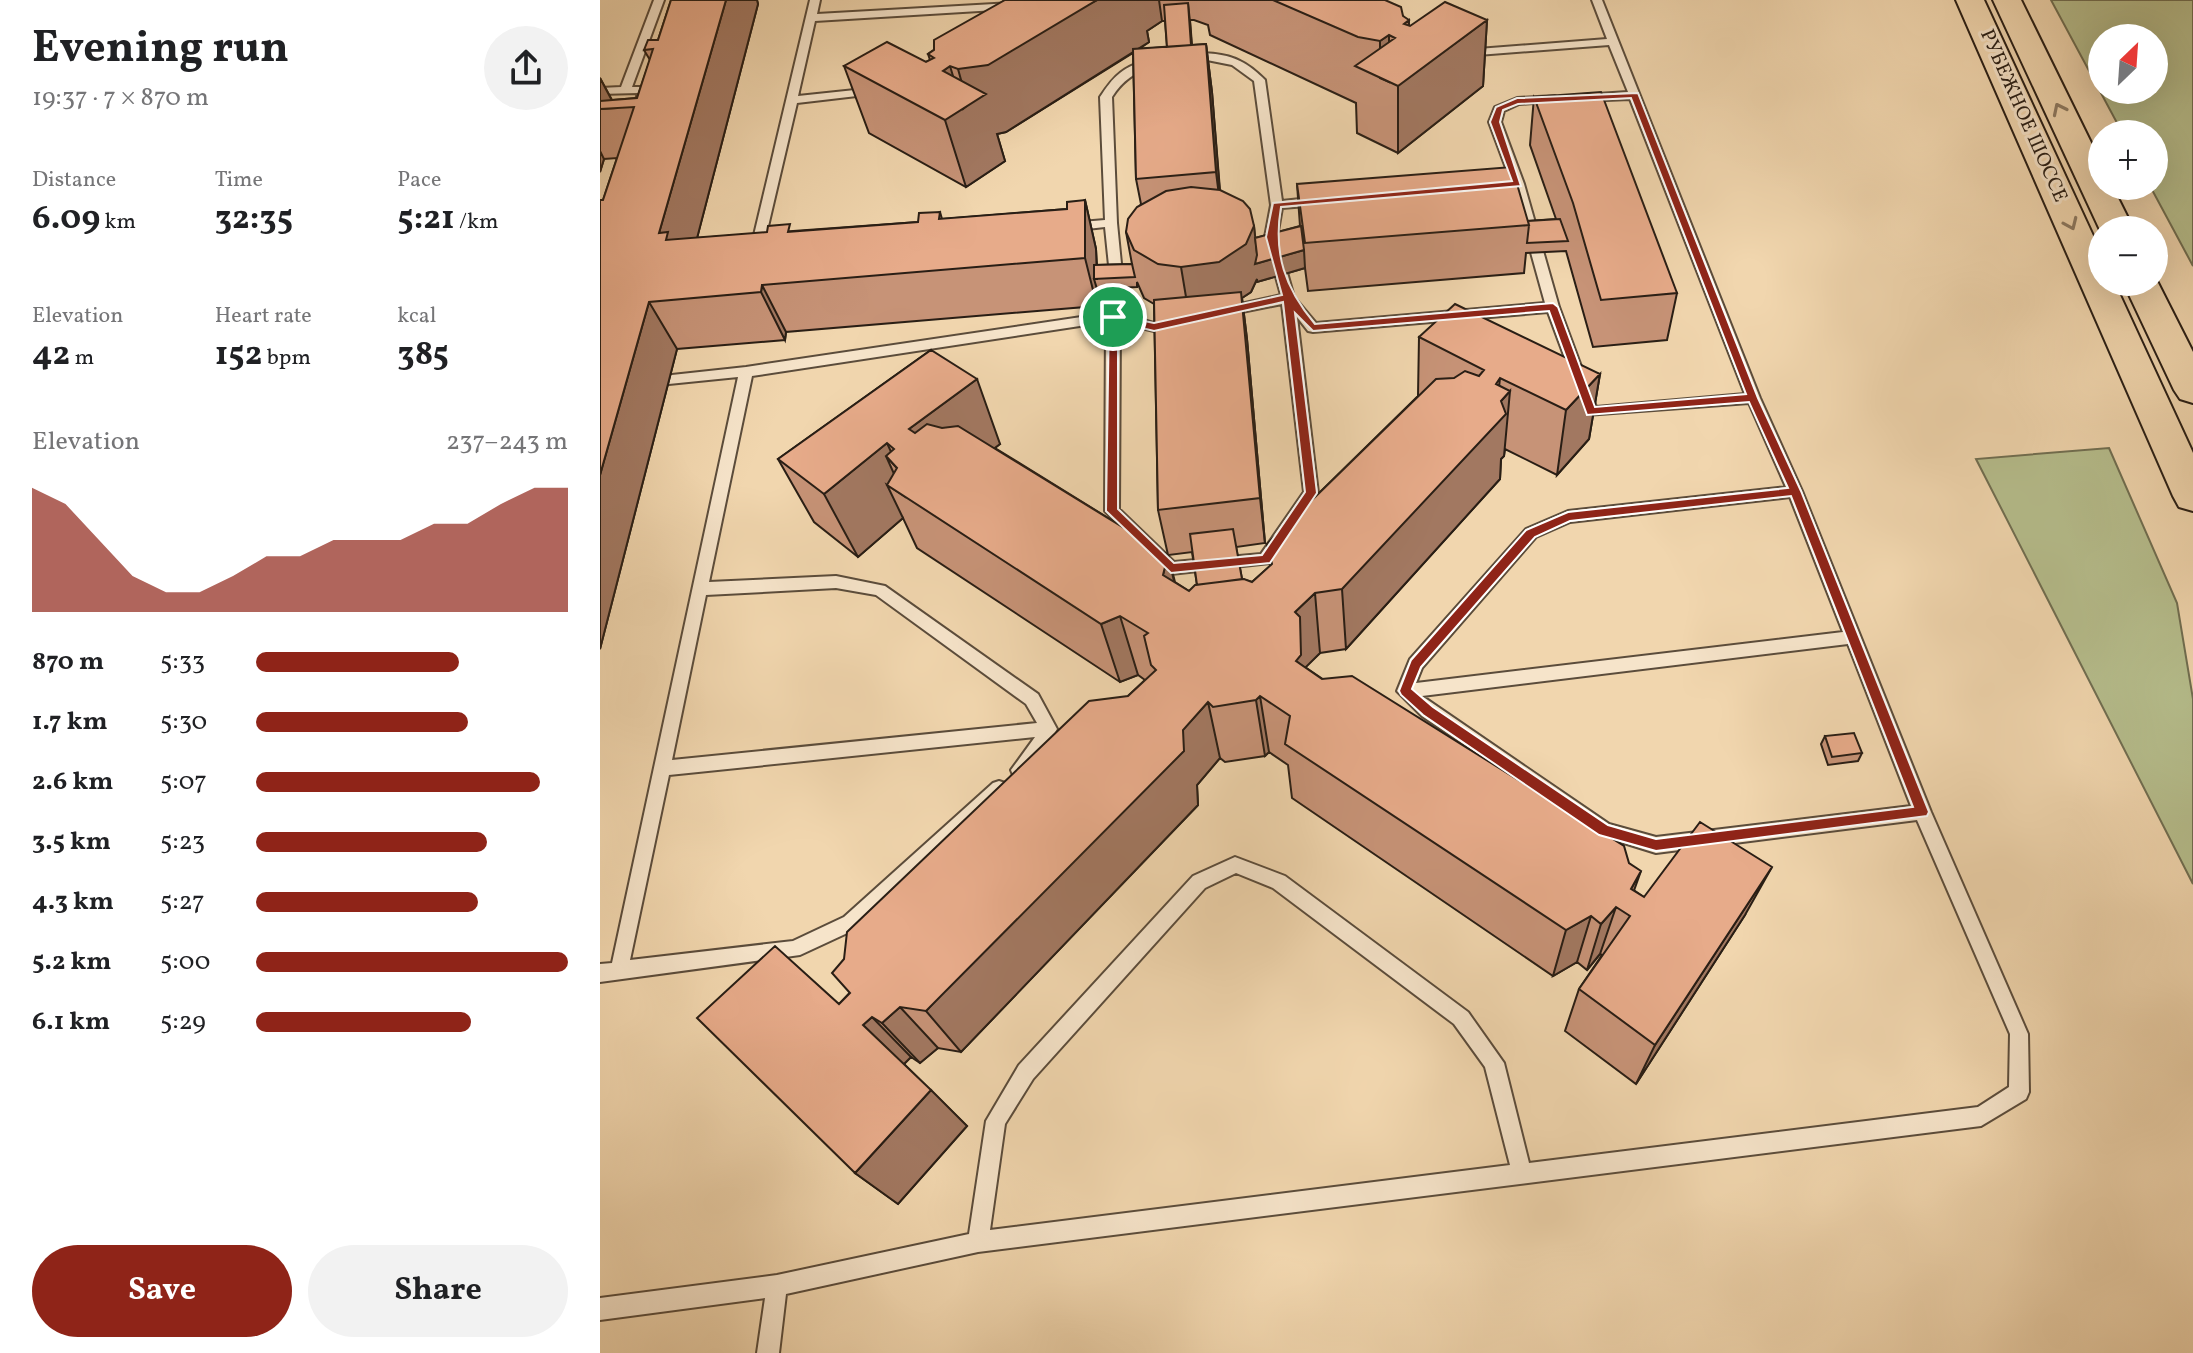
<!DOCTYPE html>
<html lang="en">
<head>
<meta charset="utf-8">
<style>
	body { margin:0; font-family:Vollkorn,serif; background:#f2f2f2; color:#202124; height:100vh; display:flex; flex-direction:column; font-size:30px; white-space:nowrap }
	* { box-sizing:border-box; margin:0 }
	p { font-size:26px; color:#757577 }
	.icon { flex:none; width:44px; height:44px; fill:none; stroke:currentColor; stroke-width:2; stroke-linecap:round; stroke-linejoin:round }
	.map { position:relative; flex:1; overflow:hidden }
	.side { display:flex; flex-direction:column; background:#fff; width:600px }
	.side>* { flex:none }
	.needle { width:52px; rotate:25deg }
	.buttons { position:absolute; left:1488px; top:24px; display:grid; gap:16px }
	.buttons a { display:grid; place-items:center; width:80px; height:80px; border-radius:50%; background:#fff; box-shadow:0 8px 32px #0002; font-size:40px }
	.pin { position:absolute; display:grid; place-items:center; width:68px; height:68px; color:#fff; margin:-34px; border:4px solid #fff; border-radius:50%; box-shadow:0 2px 8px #0007 }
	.round { display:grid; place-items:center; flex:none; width:84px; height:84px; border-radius:42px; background:#f2f2f2 }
	.summary { display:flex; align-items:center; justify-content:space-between; height:136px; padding:0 32px }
	h1 { font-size:44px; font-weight:700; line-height:60px }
	.stats { display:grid; grid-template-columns:repeat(3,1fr); gap:12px; height:136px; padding:8px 32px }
	.stats div { display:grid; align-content:center }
	.stats b { font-size:34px; font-weight:700 }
	.stats small { font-size:22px; font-weight:400 }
	.stats p { font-size:22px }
	.chart { height:224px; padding:16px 32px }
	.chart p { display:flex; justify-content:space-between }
	.chart svg { width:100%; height:144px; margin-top:8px; fill:#8f2418; opacity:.7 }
	.cta { display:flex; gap:16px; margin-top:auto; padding:16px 32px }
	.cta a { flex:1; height:92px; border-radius:48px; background:#8f2418; color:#fff; font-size:32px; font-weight:700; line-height:92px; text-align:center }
	.cta a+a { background:#f2f2f2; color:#202124 }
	ul { padding:0 32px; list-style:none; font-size:26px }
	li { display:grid; grid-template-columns:128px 96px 1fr; align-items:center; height:60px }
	li i { height:20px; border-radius:10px; background:#8f2418 }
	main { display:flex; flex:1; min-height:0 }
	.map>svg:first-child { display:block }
	.green { fill:#b6be8d; stroke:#706e51; stroke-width:2; fill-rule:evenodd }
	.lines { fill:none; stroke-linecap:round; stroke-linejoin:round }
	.lane-casing { stroke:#5b4c3b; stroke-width:4 }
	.primary-casing { stroke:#291e15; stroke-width:4 }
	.lane { fill:#f6e4ca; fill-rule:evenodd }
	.primary { fill:#f1d6ae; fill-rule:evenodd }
	.wall { fill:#c79377; stroke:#291e15; stroke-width:2; fill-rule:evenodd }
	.shaded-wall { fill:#a27861; stroke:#291e15; stroke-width:2 }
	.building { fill:#e7ab8a; stroke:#291e15; stroke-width:2 }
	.oneway { stroke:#8d7a62 }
	.route { fill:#8f2418; stroke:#fff; stroke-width:2; fill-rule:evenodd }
	.labels { text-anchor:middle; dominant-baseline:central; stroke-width:6; stroke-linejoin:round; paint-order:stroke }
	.far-street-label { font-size:20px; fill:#291e15; stroke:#f6e4ca }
</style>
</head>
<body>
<main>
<section class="side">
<div class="summary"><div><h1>Evening run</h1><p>19:37 · 7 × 870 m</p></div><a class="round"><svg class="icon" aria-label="share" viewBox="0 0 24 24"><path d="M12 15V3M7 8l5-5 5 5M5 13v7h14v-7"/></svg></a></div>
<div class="stats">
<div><p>Distance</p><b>6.09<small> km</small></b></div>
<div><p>Time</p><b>32:35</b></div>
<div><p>Pace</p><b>5:21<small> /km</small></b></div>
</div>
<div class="stats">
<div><p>Elevation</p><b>42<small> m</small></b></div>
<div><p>Heart rate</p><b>152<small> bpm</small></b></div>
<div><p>kcal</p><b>385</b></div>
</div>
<div class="chart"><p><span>Elevation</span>237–243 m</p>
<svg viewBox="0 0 160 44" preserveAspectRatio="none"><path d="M0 44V6L10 11L20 22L30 33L40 38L50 38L60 33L70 27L80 27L90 22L100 22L110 22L120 17L130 17L140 11L150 6L160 6V44z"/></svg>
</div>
<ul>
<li><b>870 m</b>5:33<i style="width:65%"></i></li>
<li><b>1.7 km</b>5:30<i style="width:68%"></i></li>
<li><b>2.6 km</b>5:07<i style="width:91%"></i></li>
<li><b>3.5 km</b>5:23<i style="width:74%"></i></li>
<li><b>4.3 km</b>5:27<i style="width:71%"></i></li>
<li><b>5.2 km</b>5:00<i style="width:100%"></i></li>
<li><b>6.1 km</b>5:29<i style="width:69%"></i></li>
</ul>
<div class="cta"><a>Save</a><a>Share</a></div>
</section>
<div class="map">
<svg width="1593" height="1353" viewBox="0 0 1593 1353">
	<rect width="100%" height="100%" fill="#f1d6ae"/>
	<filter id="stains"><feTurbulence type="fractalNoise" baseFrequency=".0025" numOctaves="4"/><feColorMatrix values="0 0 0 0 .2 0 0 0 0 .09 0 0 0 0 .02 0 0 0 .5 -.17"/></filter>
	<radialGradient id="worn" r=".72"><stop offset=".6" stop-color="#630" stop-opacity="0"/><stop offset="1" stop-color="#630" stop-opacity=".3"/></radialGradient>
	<path class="green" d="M1451 0H1593V266L1550 186H1554V134H1523ZM1502 38H1554V90H1502Z
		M1509 448 1577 603 1593 699V884L1376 459Z"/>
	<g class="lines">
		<g class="lane-casing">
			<path id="lane" d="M54 0H64L32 87H45L51 90 46 106 40 109 34 106 38 93 0 94V88L21 87Z
				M210 0H220L217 14 412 3 417 6 412 9 215 21 198 96 274 88 280 91 274 94 197 103 162 252 156 256 150 252Z
				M992 0H1002L1160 398 1202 491 1331 812 1428 1034 1429 1092 1426 1099 1381 1126 378 1252 186 1294 179 1353H157L165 1298 0 1320V1298L177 1275 369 1234 386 1121 419 1065 593 876 635 857 685 876 868 1012 904 1063 929 1163 1378 1107 1409 1087 1410 1034 1317 820 1056 853 998 835 822 716 797 691 810 659 926 529 968 511 1186 487 1149 403 986 415 948 312 713 332 708 331 697 317 718 493 670 563 571 574 566 572 505 511 506 322 152 376 109 582 236 576 285 586 438 694 457 729 436 765 419 777 413 775 411 770 435 737 69 775 30 960 193 941 244 917 393 783 399 781 405 783 407 788 405 793 256 929 200 955 0 982V964L12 963 138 377 49 386 44 384V378L146 367 508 313 513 304 505 227 469 231 463 227 469 223 505 220 500 97C506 88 512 79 520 73 544 53 613 46 640 61 649 65 658 73 665 80L682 201 719 197 725 201 719 205 682 208 677 237 694 297 716 323 945 303 912 184 889 122 895 107 917 98 955 96 961 99 959 101 919 104 904 111 901 122 924 184 959 307 996 407 1145 394 1030 99 982 101 976 98 982 95 1028 92 1009 45 865 56 860 53 865 50 1007 39ZM602 59 632 65 654 81 671 205 665 237 681 295 622 308 616 312 622 316 682 304 704 492 661 554 574 562 519 509 520 323 554 331 581 325 583 322 576 318 554 323 521 314 525 304 517 223 512 97C533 64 565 63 602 59ZM1190 497 1243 632 816 683 822 668 936 537 970 522ZM236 588 276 595 426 704 437 723 72 760 106 595ZM1248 644 1311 806 1056 837 1009 824 822 696ZM636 873 673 888 854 1024 885 1067 910 1165 390 1230 405 1124 433 1079 605 888Z"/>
		</g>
		<g class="primary-casing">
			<path id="primary" d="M1356 0H1384L1502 255V282H1514L1593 453V511L1579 507 1573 496Z
				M1393 0H1421L1502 165V186H1512L1534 230H1502V233L1500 230Z
				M1554 275 1593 352V403L1580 399 1574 390 1523 282H1554Z"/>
		</g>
		<use href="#lane" class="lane"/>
		<use href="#primary" class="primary"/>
	</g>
	<path class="wall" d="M71 0H157L158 4 97 238 318 222 340 212 342 219 467 209 485 200 496 249 497 265 532 264 526 232 541 204 536 179 533 53 406 132 397 134 405 161 366 187 269 133 244 66 326 62 330 60 328 54 405 0H785L803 16 809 26 887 20 883 86 798 153 757 133 756 103 610 35 608 25 594 20H590L592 45 606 44 612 92 620 190 654 226 655 238 700 226 697 184 928 221 956 219 930 145 934 97 1077 293 1067 340 993 347 966 251 926 253 924 273 708 291 705 268 657 282V279L651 292 642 298 647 339 665 543 636 547 642 579 652 582 670 566 667 544 818 396 819 337 1000 374 989 439 957 475 905 449 904 456 901 459 900 479 746 649 720 653 705 667 1044 897 1145 915 1036 1084 965 1031 979 989 1002 955 1000 954 987 970 977 962 953 976 692 798 688 765 669 752 665 756 625 762 620 758 597 785 598 805 361 1052 338 1048 320 1063 311 1057 304 1064 367 1126 298 1204 255 1173 239 1004 528 696 545 680 538 675 520 682 317 548 303 518 258 557 214 522 178 459 331 350 400 444 395 448 568 555 558 510 554 304 544 298 537 282V287L497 289V306L186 332 185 340 77 349 0 649V200H3L17 158 4 159 0 172V78L12 100 37 98 50 60 44 50 58 40ZM562 21H565L567 47 539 49 549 42 547 31ZM592 552 597 585 589 591 575 582 568 555Z
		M1225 736 1262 753 1258 761 1228 765 1221 744Z"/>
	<path class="shaded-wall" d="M126 0H157L158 4 89 269 59 233Z
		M497 0H559L562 21 547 31 549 42 406 132 397 134 405 161 366 187 345 120 343 71 350 66 363 109 368 105 358 69Z
		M588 3 590 22 595 93 592 74Z
		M809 20V77L887 20 883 86 798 153V86L804 24Z
		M789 35V82L780 78V41Z
		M606 44 612 92 622 220 616 172Z
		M0 78 16 108 0 109Z
		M0 151 4 159 0 172Z
		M485 200 496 249 497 279H494L497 289V306L485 258Z
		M654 226 658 263 704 250 705 268 657 282V279L651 292 642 298 647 339 665 543 660 498 589 315 581 267Z
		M162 285 186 332 185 340 161 292Z
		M49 302 77 349 0 649V475Z
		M1000 374 989 439 957 475 966 410Z
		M900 378 895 425 901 401 910 391 904 456 901 459 900 479 746 649 742 589Z
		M377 379 400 444 336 493 309 429Z
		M287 443 314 502 297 468 286 456 304 496 287 485 303 518 258 557 224 494Z
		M568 555 582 616 563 575Z
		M715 593 720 653 705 668 696 661 695 612Z
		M520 616 538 675 520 682 501 624Z
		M660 696 669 752 665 756 656 700Z
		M608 702 620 758 597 785 598 805 361 1052 326 1011Z
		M1172 867 1145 915 1036 1084 1055 1045Z
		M1041 871 1026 913 1031 889Z
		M1016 907 1000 954 987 970 1001 924Z
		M991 916 977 962 953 976 966 930Z
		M300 1007 338 1048 320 1063 282 1023Z
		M272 1017 311 1057 303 1065 263 1025Z
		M331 1090 367 1126 298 1204 255 1173Z"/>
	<path class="building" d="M71 0H126L59 233 68 232 66 240 167 232 168 226 190 224 188 232 318 222 319 213 340 212 339 219 467 209V202L485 200V258L162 285 161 292 49 302 0 475V200H3L34 107 0 109V101L37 98 53 49 44 50 48 40H58Z
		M405 0H497L388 65 358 69 350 66 343 71 386 94 345 120 244 66 287 42 326 62 334 58 328 54 334 50V40Z
		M673 0H785L801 7 803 16 809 20 804 24 810 26 845 2 887 20 798 86 755 66 795 38 789 35 780 41 758 37Z
		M588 3 591 45 567 47 564 5Z
		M606 44 616 172 536 179 533 49Z
		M1001 92 1077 293 1001 300 973 203 934 97Z
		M912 167 929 225 705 243 697 184Z
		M591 187 620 190 643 201 650 209 654 226 646 244 619 262 581 267 558 264 534 250 526 232 528 219 537 207 566 191Z
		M960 219 968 241 927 243 929 225 928 221Z
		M701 226 704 250 655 264 657 255 655 238Z
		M532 264 535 277 494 279V265Z
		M641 292 660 498 558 510 554 300Z
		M855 304 1000 374 966 410 900 378 896 384 910 391 901 401 906 414 742 589 715 593 695 612 700 617 701 655 696 661 722 679 752 676 1024 846 1029 863 1041 871 1031 889 1044 897 1100 822 1172 867 1055 1045 979 989 1030 916 1016 907 1001 924 991 916 966 930 685 744 690 716 660 696 656 700 613 707 608 702 583 730 584 751 326 1011 300 1007 282 1023 272 1017 263 1025 331 1090 255 1173 97 1018 175 946 239 1004 250 993 232 973 244 959 247 932 489 701 528 696 556 670 551 665 544 636 548 633 520 616 501 624 287 485 297 468 286 456 294 449 287 443 224 494 178 459 331 350 377 379 309 429 315 433 327 424 342 428 358 426 568 555 563 575 589 591 595 585 644 579 652 582 672 564 667 544 836 379 854 378 865 371 879 376 884 370 819 337Z
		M633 529 642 579 597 585 590 534Z
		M1254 733 1262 753 1232 757 1225 736Z"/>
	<defs><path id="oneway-chevron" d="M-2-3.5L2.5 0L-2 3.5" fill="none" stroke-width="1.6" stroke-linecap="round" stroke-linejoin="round" transform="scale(2)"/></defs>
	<g class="oneway">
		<use href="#oneway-chevron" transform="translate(1459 109) rotate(-116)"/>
		<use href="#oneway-chevron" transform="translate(1471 224) rotate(66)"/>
	</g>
	<path class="route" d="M1038 93 1158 398 1201 491 1329 812 1327 816 1056 851 999 835 823 715 801 695 799 691 811 660 926 530 968 512 1188 488 1149 402 987 415 949 311 713 331 695 313 717 493 670 563 571 573 506 511 509 314 554 323 682 295 666 237 673 203 912 181 890 122 896 107 917 98ZM1031 98 1146 394 995 407 958 307 953 303 715 324C685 288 673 254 681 207L921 186 900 122 903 110 918 104ZM683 302 705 492 662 555 574 563 518 509V322L554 331ZM1191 496 1313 807 1056 839 1008 825 833 707 812 689 821 667 935 537 970 521Z"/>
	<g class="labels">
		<g class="far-street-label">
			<text transform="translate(1423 116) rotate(66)">РУБЕЖНОЕ ШОССЕ</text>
		</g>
	</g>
	<rect width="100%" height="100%" filter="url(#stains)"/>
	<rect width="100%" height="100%" fill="url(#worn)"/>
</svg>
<div class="buttons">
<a><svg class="needle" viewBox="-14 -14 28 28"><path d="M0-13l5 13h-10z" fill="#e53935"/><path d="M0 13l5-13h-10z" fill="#757577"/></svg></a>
<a>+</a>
<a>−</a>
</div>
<div class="pin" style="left:513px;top:317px;background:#1e9e55"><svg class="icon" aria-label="arrive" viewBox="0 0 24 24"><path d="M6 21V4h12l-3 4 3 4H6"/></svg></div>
</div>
</main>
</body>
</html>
